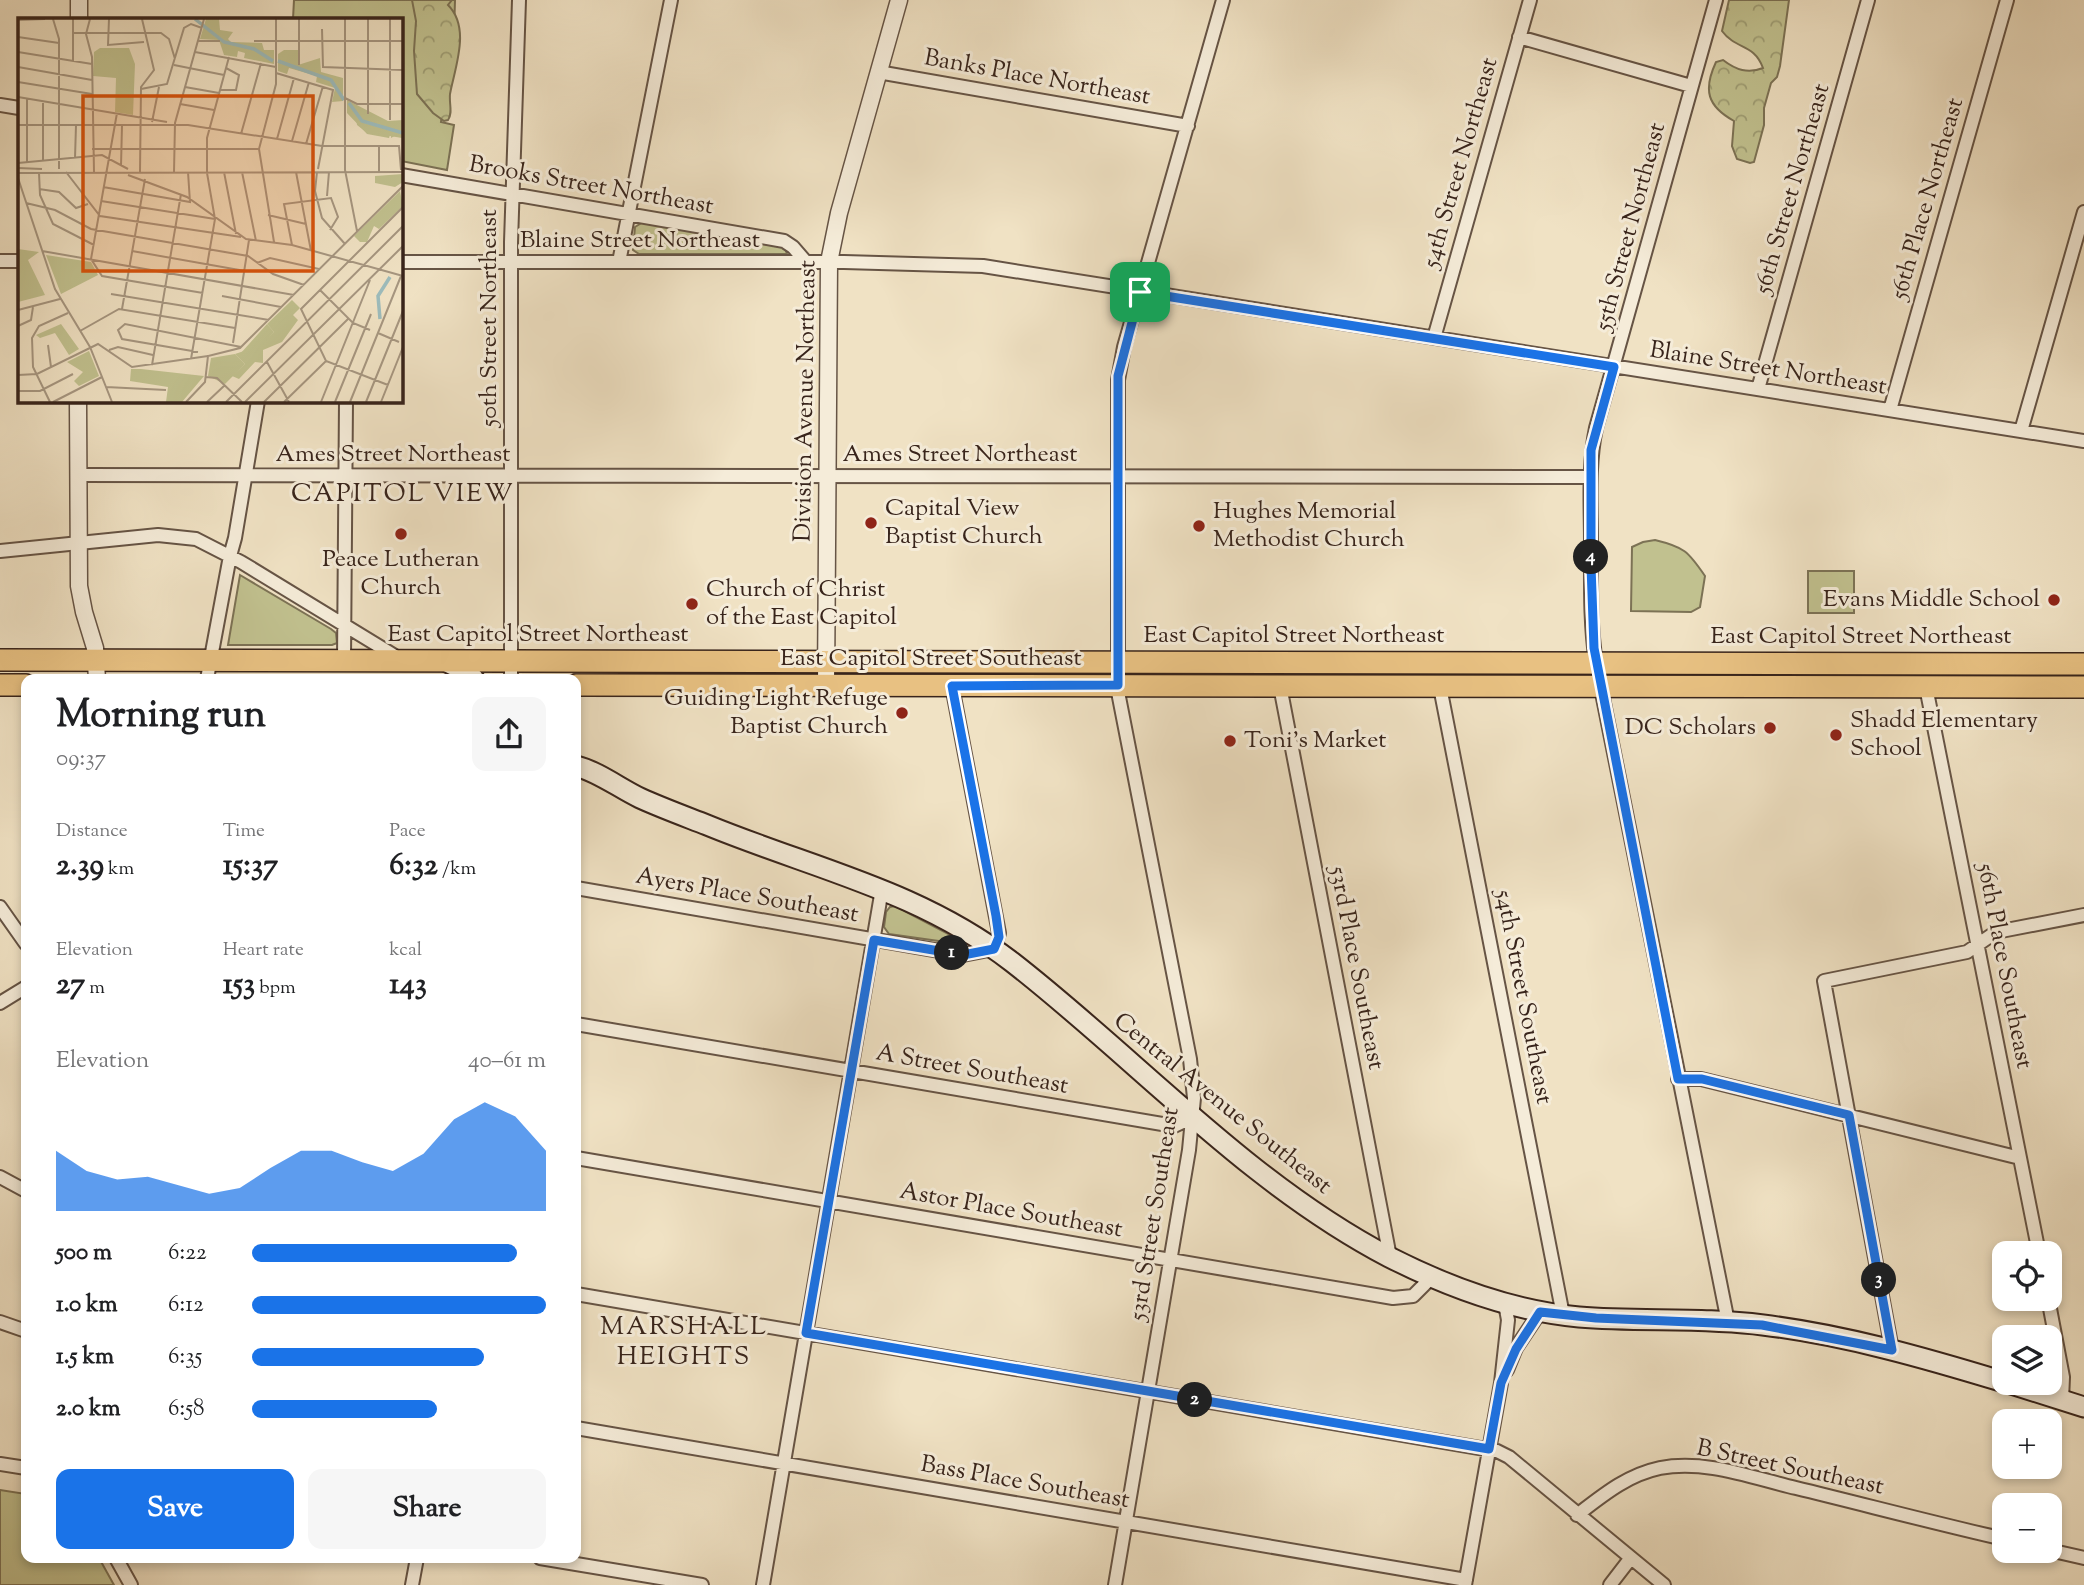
<!DOCTYPE html>
<html lang="en">
<head>
<meta charset="utf-8">
<style>
	body { margin:0; font-family:"Sorts Mill Goudy",serif; background:#f6f6f6; color:#202124; height:100vh; display:flex; flex-direction:column; font-size:26px; white-space:nowrap }
	* { box-sizing:border-box; margin:0 }
	p { font-size:23px; color:#757577 }
	.icon { flex:none; width:38px; height:38px; fill:none; stroke:currentColor; stroke-width:2; stroke-linecap:round; stroke-linejoin:round }
	.map { position:relative; flex:1; overflow:hidden }
	.side { position:absolute; left:21px; top:674px; width:560px; height:889px; display:flex; flex-direction:column; background:#fff; border-radius:14px; box-shadow:0 4px 10px #0003 }
	.side>* { flex:none }
	.fabs { position:absolute; left:1992px; top:1241px; display:grid; gap:14px }
	.fabs a { display:grid; place-items:center; width:70px; height:70px; border-radius:14px; background:#fff; box-shadow:0 4px 10px #0003; font-size:35px }
	.pin { position:absolute; display:grid; place-items:center; width:60px; height:60px; color:#fff; margin:-30px; border-radius:14px; box-shadow:0 4px 10px #0006 }
	.km { position:absolute; width:35px; height:35px; margin:-18px; border-radius:50%; background:#222; color:#fff; font-size:19px; line-height:35px; text-align:center }
	.round { display:grid; place-items:center; flex:none; width:74px; height:74px; border-radius:14px; background:#f6f6f6 }
	.overview { display:flex; align-items:center; justify-content:space-between; height:119px; padding:0 35px }
	h1 { font-size:38px; font-weight:800; line-height:52px }
	.stats { display:grid; grid-template-columns:repeat(3,1fr); gap:10px; height:119px; padding:7px 35px }
	.stats div { display:grid; align-content:center }
	.stats b { font-size:30px; font-weight:800 }
	.stats small { font-size:19px; font-weight:400 }
	.stats p { font-size:19px }
	.chart { height:196px; padding:14px 35px }
	.chart p { display:flex; justify-content:space-between }
	.chart svg { width:100%; height:126px; margin-top:7px; fill:#1a73e8; opacity:.7 }
	.primary-button { display:flex; gap:14px; margin-top:auto; padding:14px 35px }
	.primary-button a { flex:1; height:80px; border-radius:14px; background:#1a73e8; color:#fff; font-size:28px; font-weight:800; line-height:80px; text-align:center }
	.primary-button a+a { background:#f6f6f6; color:#202124 }
	ul { padding:0 35px; list-style:none; font-size:23px }
	li { display:grid; grid-template-columns:112px 84px 1fr; align-items:center; height:52px }
	li i { height:18px; border-radius:9px; background:#1a73e8 }
	.map>svg:first-child { display:block }
	.green { fill:#c1c18f; stroke:#7c7255; stroke-width:2 }
	.forest { fill:url(#forest-crowns); stroke:#7c7255; stroke-width:2 }
	.lines { fill:none; stroke-linecap:round; stroke-linejoin:round }
	.minor-casing { stroke:#665445; stroke-width:16 }
	.tertiary-casing { stroke:#665445; stroke-width:19 }
	.secondary-casing { stroke:#38241b; stroke-width:23 }
	.primary-casing { stroke:#38241b; stroke-width:24 }
	.minor { stroke:#f5ecd9; stroke-width:12 }
	.tertiary { stroke:#f5ecd9; stroke-width:16 }
	.secondary { stroke:#f5ecd9; stroke-width:19 }
	.primary { stroke:#e8c182; stroke-width:21 }
	.route-casing { stroke:#fff; stroke-width:14 }
	.route { stroke:#1a73e8; stroke-width:9 }
	.poi-dot { fill:#8f2418; stroke:#f5ecd9; stroke-width:2.5 }
	.labels { text-anchor:middle; dominant-baseline:central; stroke-width:6; stroke-linejoin:round; paint-order:stroke }
	.street-label { font-size:24px; fill:#38241b; stroke:#f5ecd9 }
	.poi-label { font-size:24px; fill:#38241b; stroke:#f5ecd9; text-anchor:start }
	.neighbourhood-label { font-size:26px; letter-spacing:2px; fill:#38241b; stroke:#f5ecd9 }
	.inset-river { fill:none; stroke:#9dbcbc; stroke-width:3.5 }
	.inset-road { fill:none; stroke:#a69680; stroke-width:2 }
	.view { fill:#d6540e; fill-opacity:0.15; stroke:#d6540e; stroke-width:3.5 }
	.inset-edge { fill:none; stroke:#38241b; stroke-width:3.5 }
</style>
</head>
<body>
<div class="map">
<svg width="2084" height="1585" viewBox="0 0 2084 1585">
	<defs>
		<pattern id="forest-crowns" width="20" height="18" patternUnits="userSpaceOnUse" patternTransform="scale(1.75)"><rect width="20" height="18" fill="#c1c18f"/><path d="M2 6a3 3 0 1 1 6 0M12 15a3 3 0 1 1 6 0" fill="none" stroke="#9e9d74"/></pattern>
	</defs>
	<rect width="100%" height="100%" fill="#f0e2c4"/>
	<filter id="stains"><feTurbulence type="fractalNoise" baseFrequency=".00286" numOctaves="4"/><feColorMatrix values="0 0 0 0 .2 0 0 0 0 .09 0 0 0 0 .02 0 0 0 .5 -.17"/></filter>
	<radialGradient id="worn" r=".72"><stop offset=".6" stop-color="#630" stop-opacity="0"/><stop offset="1" stop-color="#630" stop-opacity=".3"/></radialGradient>
	<path class="green" d="M294 0H455L454 35 441 122 454 125 447 170 401 161V19H293Z
		M643 222 776 245 785 248 787 254H639L633 250 635 227Z
		M1655 540C1684 547 1688 551 1705 576L1700 607 1691 612 1631 611 1632 547 1643 542Z
		M1808 571H1854V613H1808Z
		M240 575 331 629 336 633 337 643 332 645H228Z
		M895 906 960 940V944L889 934 884 927 886 912 890 907Z
		M0 1490 26 1494V1558H99L114 1585H0Z"/>
	<path class="forest" d="M412 0H452L448 5C471 28 455 67 450 94 449 104 453 113 448 120L444 121 433 113 417 94 414 51 416 21Z
		M1729 0H1789L1780 66 1777 77 1771 83 1764 108V125L1754 162 1750 163 1737 159 1732 146 1734 121C1707 106 1703 90 1716 62L1723 60C1736 70 1748 74 1763 68 1754 43 1736 50 1722 31Z"/>
	<g class="lines">
		<g class="minor-casing">
			<path id="minor" d="M1716 0 1596 428C1588 466 1591 504 1591 543 1591 583 1590 624 1596 663L1728 1322
				M1519 37 1691 86
				M878 72 1188 126
				M0 105 19 108
				M401 175 784 241 793 247 806 262
				M0 261H19
				M401 262H844L983 266 2084 441
				M619 262 671 0
				M1434 338 1530 0
				M1758 389 1868 0
				M1890 410 2007 0
				M2021 431 2084 212
				M78 475 1590 477
				M0 551 158 535 196 539 241 562 400 659
				M344 661 346 401
				M207 679 230 556 235 538 258 401
				M511 679V242L519 0
				M1280 686 1390 1257
				M1440 687 1563 1315
				M1926 687 2039 1253
				M576 888 963 955 994 949 999 933 952 686
				M0 907 26 944
				M0 1003 26 987
				M576 1024 1174 1126 1193 1117
				M1678 1079H1701L2020 1158
				M576 1158 1393 1298 1413 1296 1432 1277
				M0 1177 26 1191
				M576 1294 1497 1451 1509 1457 1664 1585
				M2048 1298 2063 1377 2062 1400
				M0 1322 26 1331
				M1892 1350 1824 981 1967 952 1996 932 2084 915
				M1507 1370 1516 1348 1540 1312
				M576 1428 1466 1580
				M0 1464 26 1468
				M1577 1515C1603 1495 1627 1475 1660 1468 1705 1459 1753 1478 1796 1488 1866 1505 1934 1523 2004 1539
				M2049 1550 2084 1558
				M116 1558 131 1585
				M540 1558 702 1585
				M412 1585 417 1558
				M763 1585 882 889
				M1115 1585 1189 1150 1194 1098 1190 1059 1118 692V380L1124 347 1223 0
				M1465 1585 1501 1383 1508 1320 1505 1304
				M1610 1585 1630 1559"/>
		</g>
		<g class="tertiary-casing">
			<path id="tertiary" d="M79 19V0
				M78 401 79 586 84 612 95 648 97 679
				M826 686 829 262 839 213 899 0"/>
		</g>
		<g class="secondary-casing">
			<path id="secondary" d="M445 661 467 672 474 679
				M576 766C599 772 619 788 640 798 662 808 684 816 707 825 814 869 918 890 1012 962 1138 1060 1246 1182 1389 1257 1448 1287 1512 1311 1579 1317 1640 1322 1702 1317 1763 1325 1845 1335 1925 1358 2004 1382
				M2005 1382 2084 1407"/>
		</g>
		<g class="primary-casing">
			<path id="primary" d="M0 660 2084 664
				M0 685H26
				M576 685 2084 687"/>
		</g>
		<use href="#minor" class="minor"/>
		<use href="#tertiary" class="tertiary"/>
		<use href="#secondary" class="secondary"/>
		<use href="#primary" class="primary"/>
	</g>
	<g class="lines">
		<g class="route-casing">
			<path id="route" d="M1140 292 1614 367 1591 450V566L1594 648 1678 1079H1702L1849 1115 1892 1350 1762 1325 1596 1318 1540 1312 1516 1349 1501 1383 1489 1449 806 1333 874 940 963 955 994 949 999 937 996 916 952 686 1118 685V376Z"/>
		</g>
		<use href="#route" class="route"/>
	</g>
	<g class="poi-dot">
		<circle cx="871" cy="523" r="7"/>
		<circle cx="1199" cy="526" r="7"/>
		<circle cx="401" cy="534" r="7"/>
		<circle cx="2054" cy="600" r="7"/>
		<circle cx="692" cy="604" r="7"/>
		<circle cx="902" cy="713" r="7"/>
		<circle cx="1770" cy="728" r="7"/>
		<circle cx="1836" cy="735" r="7"/>
		<circle cx="1230" cy="741" r="7"/>
	</g>
	<g class="labels">
		<g class="street-label">
			<text transform="translate(1037 78) rotate(10)">Banks Place Northeast</text>
			<text transform="translate(1461 163) rotate(-74)">54th Street Northeast</text>
			<text transform="translate(591 186) rotate(10)">Brooks Street Northeast</text>
			<text transform="translate(1793 189) rotate(-74)">56th Street Northeast</text>
			<text transform="translate(1928 199) rotate(-74)">56th Place Northeast</text>
			<text transform="translate(1631 227) rotate(-75)">55th Street Northeast</text>
			<text x="640" y="241">Blaine Street Northeast</text>
			<text transform="translate(490 318) rotate(-90)">50th Street Northeast</text>
			<text transform="translate(1768 369) rotate(9)">Blaine Street Northeast</text>
			<text transform="translate(806 401) rotate(-89)">Division Avenue Northeast</text>
			<text x="393" y="455">Ames Street Northeast</text>
			<text x="960" y="455">Ames Street Northeast</text>
			<text x="538" y="635">East Capitol Street Northeast</text>
			<text x="1294" y="636">East Capitol Street Northeast</text>
			<text x="1861" y="637">East Capitol Street Northeast</text>
			<text x="931" y="659">East Capitol Street Southeast</text>
			<text transform="translate(747 896) rotate(10)">Ayers Place Southeast</text>
			<text transform="translate(2004 966) rotate(79)">56th Place Southeast</text>
			<text transform="translate(1356 968) rotate(79)">53rd Place Southeast</text>
			<text transform="translate(1523 997) rotate(79)">54th Street Southeast</text>
			<text transform="translate(972 1070) rotate(10)">A Street Southeast</text>
			<text transform="translate(1222 1104) rotate(39)">Central Avenue Southeast</text>
			<text transform="translate(1011 1211) rotate(10)">Astor Place Southeast</text>
			<text transform="translate(1155 1214) rotate(-81)">53rd Street Southeast</text>
			<text transform="translate(1790 1468) rotate(12)">B Street Southeast</text>
			<text transform="translate(1025 1483) rotate(10)">Bass Place Southeast</text>
		</g>
		<g class="poi-label">
			<text x="885" y="509">Capital View<tspan x="885" dy="28">Baptist Church</tspan></text>
			<text x="1213" y="512">Hughes Memorial<tspan x="1213" dy="28">Methodist Church</tspan></text>
			<text x="401" y="560" text-anchor="middle">Peace Lutheran<tspan x="401" dy="28">Church</tspan></text>
			<text x="706" y="590">Church of Christ<tspan x="706" dy="28">of the East Capitol</tspan></text>
			<text x="2040" y="600" text-anchor="end">Evans Middle School</text>
			<text x="888" y="699" text-anchor="end">Guiding Light Refuge<tspan x="888" dy="28">Baptist Church</tspan></text>
			<text x="1850" y="721">Shadd Elementary<tspan x="1850" dy="28">School</tspan></text>
			<text x="1756" y="728" text-anchor="end">DC Scholars</text>
			<text x="1244" y="741">Toni's Market</text>
		</g>
		<g class="neighbourhood-label">
			<text x="403" y="494">CAPITOL VIEW</text>
			<text x="684" y="1327">MARSHALL<tspan x="684" dy="30">HEIGHTS</tspan></text>
		</g>
	</g>
	<g transform="translate(18 18)">
		<rect width="385" height="385" fill="#f0e2c4"/>
		<path d="M188 1H201L202 12 215 14 210 21 213 24 244 25 246 32H256V46L226 40 227 35 220 33 219 39 206 37 201 22 182 21ZM82 30H111L117 46 115 97 97 94 98 60 75 58 76 34ZM266 32H280V47L302 40 303 54 325 60V83L314 84 317 70 298 64 299 58 271 50 269 56 260 53V36ZM329 82 370 103 385 102V96V150L384 120 348 114 339 107 338 98 329 94ZM385 156V164L377 169 357 165V158ZM28 237 73 244 80 257 43 276ZM113 351H123L186 358 164 384H148L150 369 112 363Z" fill="#c1c18f"/>
		<path d="M112 39 116 47 114 92 109 41ZM329 85 344 104 368 110 380 115 382 120 380 116 373 120V114L371 120 349 116 329 95ZM382 173 385 188 361 211 356 208 349 224H342L336 218ZM274 282 282 290 275 297 280 302 264 324 245 332V345L237 344 221 361 214 358 227 346 217 336 241 328 256 314 249 306ZM43 306 61 331 51 337 37 315 22 320 18 317ZM71 333 81 358 61 368 56 363 65 354 49 344Z" fill="#c1c18f"/>
		<path d="M0 231 21 234 10 242 27 277 0 284ZM249 306 256 314 238 334 222 336ZM217 336 227 346 207 366 190 358 193 340Z" fill="#c1c18f"/>
		<path class="inset-river" d="M177 1 206 24 236 31 255 43M260 43 313 62 326 82M331 85 344 103 385 115M362 301 360 278 372 259"/>
		<path class="inset-road" d="M35 1 41 21V151M55 1V43M72 1 68 16 74 39 76 154M91 1 90 27 126 24M281 1V47M327 1V152L339 213M372 1V102M0 2 27 1M304 11 305 49 385 52M55 15H143L151 21 157 41M0 19 41 25M180 23H202M236 23H385M0 34 74 46M177 34 258 49M156 47 206 57M0 49 74 62M258 55 315 72 300 151M0 64 74 76M167 69 201 75M123 71 149 66 166 10 173 6 184 10M202 72H218L221 57 208 50M0 79 149 104M327 80 339 86H385M162 86 196 92M99 95 73 241 84 258 185 275M350 96V1M134 104 141 69M0 107H170L304 128H381L383 152M223 116 243 45M259 121 276 60M274 123 291 64M288 126 305 68M74 131H241M57 140 58 107M25 143V83M9 144V81M0 145 84 137 110 151M103 148 104 107M0 150 24 151M48 154 82 198 223 219M122 154 123 69 136 52 124 1M156 154 157 105 186 1M206 154 218 216M224 154 238 223M278 154 293 233M299 154 297 173 304 200 327 226M361 154V127M0 155 385 154M21 155 22 177 35 206 76 227M110 157 169 179 228 221 274 227 385 258M0 160 37 271 72 329 94 384M85 169 172 184 170 154M21 171 41 174 58 190 70 186M309 178 311 154M83 183 197 201M8 185 37 192 73 211 230 238 255 256 286 267M250 197 288 206M256 224 241 131 258 66V1M274 227 266 186 313 180 320 199 312 212M24 233 276 277M114 233 227 253M239 245 252 240 301 251M302 272 335 305 352 312M93 276 251 302M204 278 263 289M104 291 127 161M0 292 42 281M0 308 13 302 15 289M62 313 101 291 217 310M360 315 381 324M215 325 231 222M30 327 33 349M91 332 100 329 135 337M180 334 104 321 100 312 107 306 223 329M173 341 197 201 189 155V120L211 39M249 344 271 384M134 347 163 176M0 357 19 356 80 326 114 349 190 338M188 359 199 360 224 384M370 367 308 343 283 291 385 189M88 369 148 372M0 373H22L55 356M32 384 15 349 14 320 21 308 50 295M35 384 84 359M168 384 187 364 190 338 222 330 385 168M189 384 207 367M208 384 385 208M227 384 385 228M246 384 330 301M266 384 308 343M303 384 352 262M317 384 353 296M332 384 383 258M348 384 385 293M363 384 385 329"/>
		<path class="view" d="M65 78H295V253H65Z"/>
		<rect width="385" height="385" class="inset-edge"/>
	</g>
	<rect width="100%" height="100%" filter="url(#stains)"/>
	<rect width="100%" height="100%" fill="url(#worn)"/>
</svg>
<div class="fabs">
<a><svg class="icon" aria-label="locate" viewBox="0 0 24 24"><circle cx="12" cy="12" r="6"/><path d="M12 2v4M12 18v4M2 12h4M18 12h4"/></svg></a>
<a><svg class="icon" aria-label="layers" viewBox="0 0 24 24"><path d="M12 4l9 5-9 5-9-5zM3 14l9 5 9-5"/></svg></a>
<a>+</a>
<a>−</a>
</div>
<div class="pin" style="left:1140px;top:292px;background:#1e9e55"><svg class="icon" aria-label="arrive" viewBox="0 0 24 24"><path d="M6 21V4h12l-3 4 3 4H6"/></svg></div>
<b class="km" style="left:952px;top:953px">1</b>
<b class="km" style="left:1195px;top:1400px">2</b>
<b class="km" style="left:1879px;top:1280px">3</b>
<b class="km" style="left:1591px;top:557px">4</b>
<section class="side">
<div class="overview"><div><h1>Morning run</h1><p>09:37</p></div><a class="round"><svg class="icon" aria-label="share" viewBox="0 0 24 24"><path d="M12 15V3M7 8l5-5 5 5M5 13v7h14v-7"/></svg></a></div>
<div class="stats">
<div><p>Distance</p><b>2.39<small> km</small></b></div>
<div><p>Time</p><b>15:37</b></div>
<div><p>Pace</p><b>6:32<small> /km</small></b></div>
</div>
<div class="stats">
<div><p>Elevation</p><b>27<small> m</small></b></div>
<div><p>Heart rate</p><b>153<small> bpm</small></b></div>
<div><p>kcal</p><b>143</b></div>
</div>
<div class="chart"><p><span>Elevation</span>40–61 m</p>
<svg viewBox="0 0 160 44" preserveAspectRatio="none"><path d="M0 44V23L10 30L20 33L30 32L40 35L50 38L60 36L70 29L80 23L90 23L100 27L110 30L120 24L130 12L140 6L150 11L160 23V44z"/></svg>
</div>
<ul>
<li><b>500 m</b>6:22<i style="width:90%"></i></li>
<li><b>1.0 km</b>6:12<i style="width:100%"></i></li>
<li><b>1.5 km</b>6:35<i style="width:79%"></i></li>
<li><b>2.0 km</b>6:58<i style="width:63%"></i></li>
</ul>
<div class="primary-button"><a>Save</a><a>Share</a></div>
</section>
</div>
</body>
</html>
